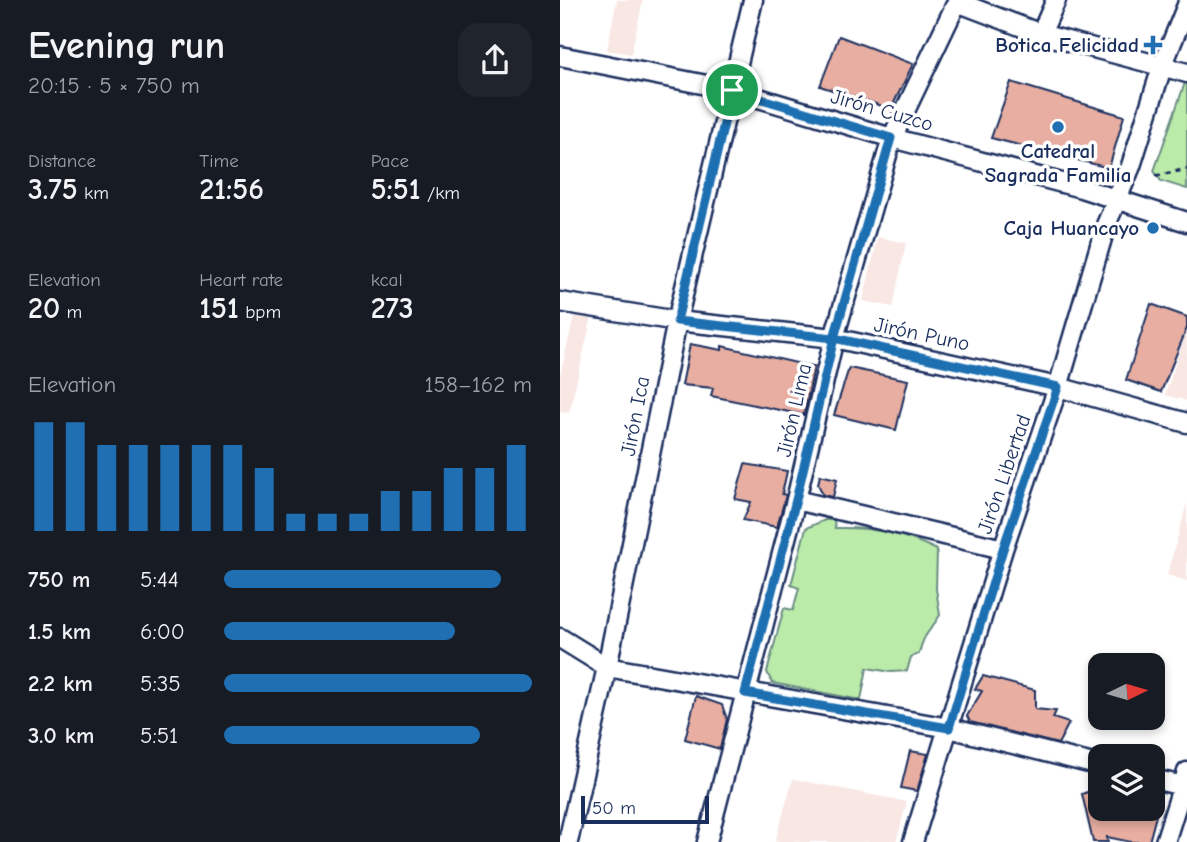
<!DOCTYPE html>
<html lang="en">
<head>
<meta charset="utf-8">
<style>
	body { margin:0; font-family:"Comic Neue",sans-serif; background:#20242c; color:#f1f3f6; height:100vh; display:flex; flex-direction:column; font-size:26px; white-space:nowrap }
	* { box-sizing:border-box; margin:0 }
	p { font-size:23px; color:#9ea1a6 }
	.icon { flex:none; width:38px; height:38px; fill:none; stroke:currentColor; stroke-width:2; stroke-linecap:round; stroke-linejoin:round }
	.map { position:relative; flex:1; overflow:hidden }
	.sheet { display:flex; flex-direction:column; background:#171b24; width:560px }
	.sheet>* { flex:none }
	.needle { width:46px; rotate:85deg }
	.controls { position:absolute; left:528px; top:653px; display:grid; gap:14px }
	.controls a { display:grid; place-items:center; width:77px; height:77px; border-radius:14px; background:#171b24; box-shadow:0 4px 10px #0003; font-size:35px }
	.scale { position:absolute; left:21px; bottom:18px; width:128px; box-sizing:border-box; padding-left:7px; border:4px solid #1b2f5e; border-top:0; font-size:19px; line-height:24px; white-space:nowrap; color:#1b2f5e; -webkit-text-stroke:5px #fff; paint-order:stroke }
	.pin { position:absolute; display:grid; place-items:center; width:60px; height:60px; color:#fff; margin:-30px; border:4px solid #fff; border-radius:50%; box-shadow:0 2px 7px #0007 }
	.round { display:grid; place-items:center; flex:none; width:74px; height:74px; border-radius:21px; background:#20242c }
	.headline { display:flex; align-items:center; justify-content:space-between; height:119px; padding:0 28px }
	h1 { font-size:38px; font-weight:600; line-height:52px }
	.figures { display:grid; grid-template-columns:repeat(3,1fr); gap:10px; height:119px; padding:7px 28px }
	.figures div { display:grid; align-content:center }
	.figures b { font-size:30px; font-weight:600 }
	.figures small { font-size:19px; font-weight:400 }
	.figures p { font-size:19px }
	.chart { height:196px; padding:14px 28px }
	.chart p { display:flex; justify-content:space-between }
	.chart svg { width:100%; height:126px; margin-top:7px; stroke:#1f6fb2; stroke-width:6 }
	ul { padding:0 28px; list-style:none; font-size:23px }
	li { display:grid; grid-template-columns:112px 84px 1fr; align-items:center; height:52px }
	li i { height:18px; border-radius:9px; background:#1f6fb2 }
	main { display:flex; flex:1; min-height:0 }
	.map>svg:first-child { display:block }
	.built { fill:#f8e7e3 }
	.green { fill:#bbeba9; stroke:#6b8d84; stroke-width:2 }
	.building { fill:#e7aea1; stroke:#1b2f5e; stroke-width:2 }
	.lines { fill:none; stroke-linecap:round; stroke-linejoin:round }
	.minor-casing { stroke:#1b2f5e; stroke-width:23 }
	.path { stroke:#1b2f5e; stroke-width:3.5; stroke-dasharray:5 5; stroke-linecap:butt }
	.minor { stroke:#fff; stroke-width:18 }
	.route-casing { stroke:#fff; stroke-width:14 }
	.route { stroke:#1f6fb2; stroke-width:9 }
	.poi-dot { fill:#1f6fb2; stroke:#fff; stroke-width:2.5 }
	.labels { text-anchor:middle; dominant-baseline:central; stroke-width:7; stroke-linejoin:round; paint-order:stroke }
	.poi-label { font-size:21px; font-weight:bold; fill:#1b2f5e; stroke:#fff; text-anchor:end }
	.street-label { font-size:21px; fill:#1b2f5e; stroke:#fff }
</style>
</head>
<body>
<main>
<section class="sheet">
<div class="headline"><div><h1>Evening run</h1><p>20:15 · 5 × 750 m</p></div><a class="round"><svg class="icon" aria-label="share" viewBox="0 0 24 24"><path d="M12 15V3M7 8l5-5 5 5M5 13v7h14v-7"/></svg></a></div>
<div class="figures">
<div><p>Distance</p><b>3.75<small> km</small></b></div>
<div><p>Time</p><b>21:56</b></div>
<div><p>Pace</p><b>5:51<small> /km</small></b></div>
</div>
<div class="figures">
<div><p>Elevation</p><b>20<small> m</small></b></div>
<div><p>Heart rate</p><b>151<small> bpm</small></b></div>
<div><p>kcal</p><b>273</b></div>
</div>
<div class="chart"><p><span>Elevation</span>158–162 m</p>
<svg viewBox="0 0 160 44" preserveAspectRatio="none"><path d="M5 44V6M15 44V6M25 44V14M35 44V14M45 44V14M55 44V14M65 44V14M75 44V22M85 44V38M95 44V38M105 44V38M115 44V30M125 44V30M135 44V22M145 44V22M155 44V14"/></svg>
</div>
<ul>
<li><b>750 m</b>5:44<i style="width:90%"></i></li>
<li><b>1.5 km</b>6:00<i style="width:75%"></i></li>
<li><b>2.2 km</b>5:35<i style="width:100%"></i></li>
<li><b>3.0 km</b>5:51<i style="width:83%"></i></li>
</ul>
</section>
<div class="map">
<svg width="627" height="842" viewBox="0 0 627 842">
	<rect width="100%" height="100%" fill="#fff"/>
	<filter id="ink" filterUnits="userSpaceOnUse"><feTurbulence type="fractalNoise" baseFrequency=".0143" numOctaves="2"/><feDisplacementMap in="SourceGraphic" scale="14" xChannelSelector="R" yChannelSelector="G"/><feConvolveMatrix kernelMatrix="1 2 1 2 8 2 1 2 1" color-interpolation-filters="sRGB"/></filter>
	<g filter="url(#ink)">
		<path class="built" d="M57 0H83L71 54 47 50Z
			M318 237 346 243 333 307 303 301Z
			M17 304 34 308 9 413 0 411V376Z
			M627 330V401L605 395Z
			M627 503V581L607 575Z
			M233 779 347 802 336 842H215Z"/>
		<path class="green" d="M627 77V189L601 181 594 171Z
			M265 520H274L275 528C313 527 342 533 377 550L376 589 380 615C370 632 363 634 359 654L351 657 347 671 331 672 307 668 301 700 212 683 207 672 224 608 233 610 239 588 231 585 246 528Z"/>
		<path class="building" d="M279 36 353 64 331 109 260 86Z
			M451 82 564 116 549 168 431 138Z
			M591 304 627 317V328L601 392 566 380Z
			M130 344 162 350V346L254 367 244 415 151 396 153 388 122 385Z
			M289 368 348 380 336 430 274 415Z
			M185 464 227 471 222 494 226 495 217 527 183 520 191 502 175 499Z
			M260 475 277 479 273 497 263 495 258 484Z
			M423 676 475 690V709L496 711 493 718 509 723 498 744 410 722 407 716 422 691 415 689Z
			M136 696 162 705 167 719 160 749 125 739Z
			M350 751 368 754 357 791 341 788Z
			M541 787V808H598L589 842H571L547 837 548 842H533L522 794Z"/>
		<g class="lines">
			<g class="minor-casing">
				<path id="minor" d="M397 2 481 34 627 73
					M481 34 496 0
					M0 56 172 90 332 138 521 188 627 222
					M0 302 117 321 274 338 498 387 627 423
					M236 500 443 549
					M0 638 47 667 389 728 541 766
					M593 779 623 786
					M8 842 47 667 117 321 193 0
					M147 842 236 500 274 338 332 138 398 0
					M353 842 443 549 498 387 546 225 571 166 602 67 627 5
					M605 842 627 772"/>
			</g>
			<path class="path" d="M596 176 627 169"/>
			<use href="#minor" class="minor"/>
		</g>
	</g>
	<g class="lines" filter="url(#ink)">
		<g class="route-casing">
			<path id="route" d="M172 90 331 138 274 338 236 500 185 693 389 728 443 549 498 387 274 338 117 321 172 90"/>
		</g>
		<use href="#route" class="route"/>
	</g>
	<g class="poi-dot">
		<path d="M589.5 34.5h7v7h7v7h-7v7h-7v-7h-7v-7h7z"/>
		<circle cx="498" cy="127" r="7"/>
		<circle cx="593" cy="228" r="7"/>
	</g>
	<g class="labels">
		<g class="poi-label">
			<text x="579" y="45">Botica Felicidad</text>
			<text x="498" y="151" text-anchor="middle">Catedral<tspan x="498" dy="24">Sagrada Familia</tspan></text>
			<text x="579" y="228">Caja Huancayo</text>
		</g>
		<g class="street-label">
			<text transform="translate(322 110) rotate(16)">Jirón Cuzco</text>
			<text transform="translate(362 334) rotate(12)">Jirón Puno</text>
			<text transform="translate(234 410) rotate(-77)">Jirón Lima</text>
			<text transform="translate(75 416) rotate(-79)">Jirón Ica</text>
			<text transform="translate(444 474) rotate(-71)">Jirón Libertad</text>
		</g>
	</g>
</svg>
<div class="controls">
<a><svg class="needle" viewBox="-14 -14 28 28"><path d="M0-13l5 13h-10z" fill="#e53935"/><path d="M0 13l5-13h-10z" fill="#9ea1a6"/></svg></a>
<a><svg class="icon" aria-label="layers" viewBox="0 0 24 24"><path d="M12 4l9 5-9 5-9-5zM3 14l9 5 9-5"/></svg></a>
</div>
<div class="scale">50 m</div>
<div class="pin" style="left:172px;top:90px;background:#1e9e55"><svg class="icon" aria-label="arrive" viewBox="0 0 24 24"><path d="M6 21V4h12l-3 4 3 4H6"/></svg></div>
</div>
</main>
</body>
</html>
